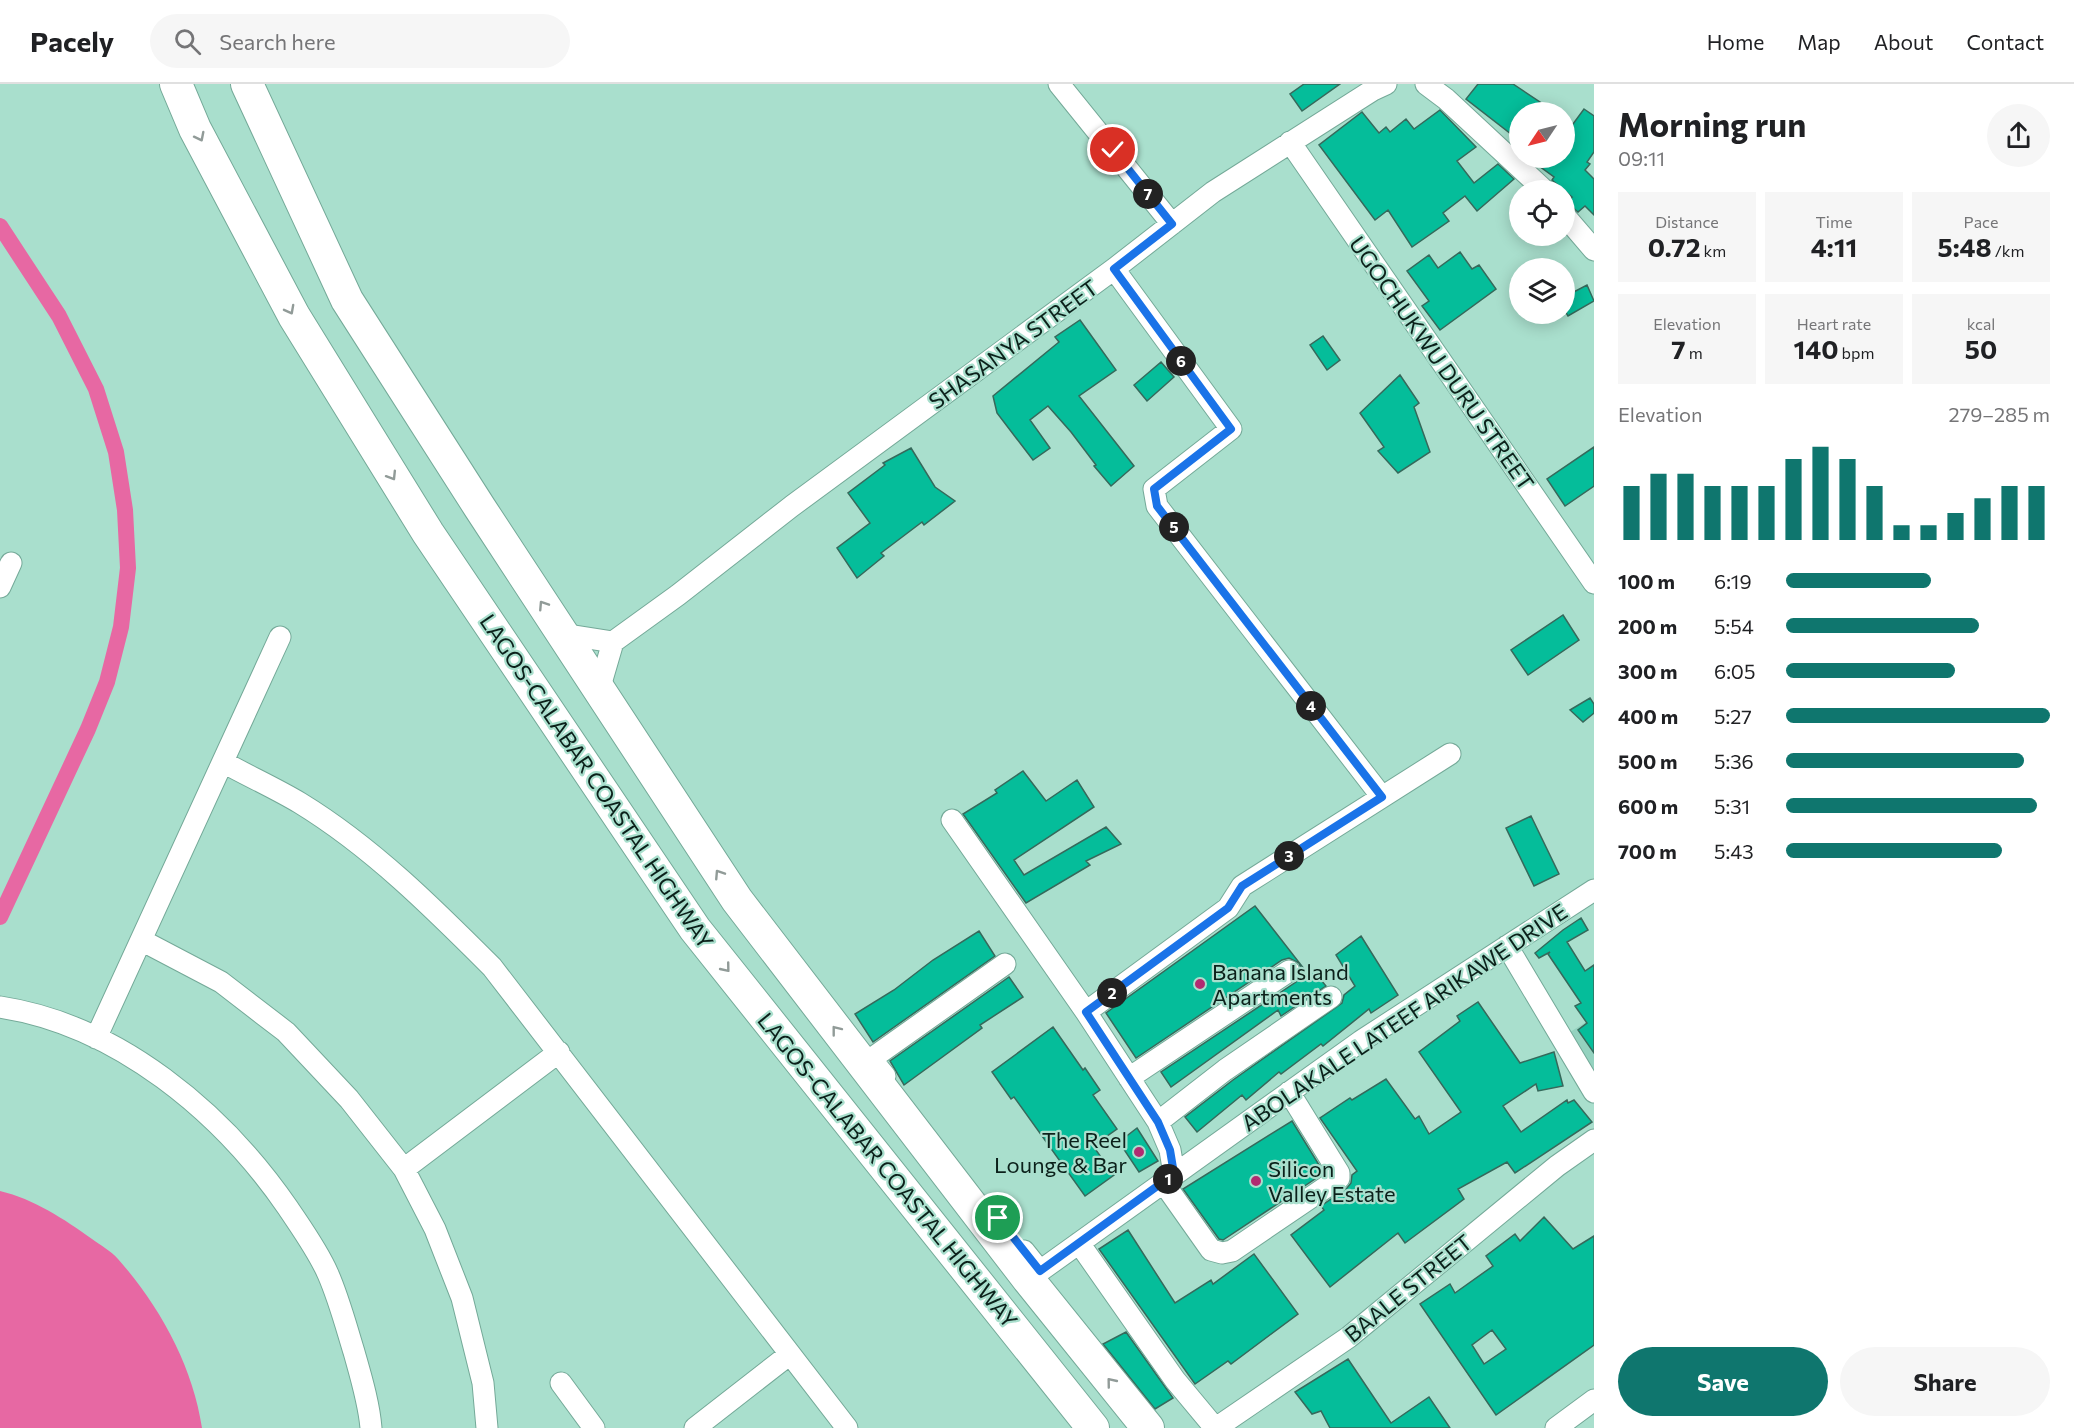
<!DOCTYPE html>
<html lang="en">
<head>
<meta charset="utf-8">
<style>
	body { margin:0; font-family:Commissioner,sans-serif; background:#f6f6f6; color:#202124; height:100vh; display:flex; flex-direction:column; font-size:22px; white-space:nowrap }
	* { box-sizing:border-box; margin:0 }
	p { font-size:20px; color:#757577 }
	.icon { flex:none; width:33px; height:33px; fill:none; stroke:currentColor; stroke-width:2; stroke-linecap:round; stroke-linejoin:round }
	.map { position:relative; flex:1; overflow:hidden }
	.panel { display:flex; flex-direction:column; background:#fff; width:480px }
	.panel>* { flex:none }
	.needle { width:39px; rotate:235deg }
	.controls { position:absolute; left:1509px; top:18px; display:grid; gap:12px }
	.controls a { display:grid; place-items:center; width:66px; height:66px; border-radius:50%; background:#fff; box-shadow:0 3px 15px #0003; font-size:30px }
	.pin { position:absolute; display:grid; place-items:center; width:51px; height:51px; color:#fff; margin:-26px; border:3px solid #fff; border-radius:50%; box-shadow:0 2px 6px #0007 }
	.km { position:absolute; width:30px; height:30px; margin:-15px; border-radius:50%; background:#222; color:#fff; font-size:16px; line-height:30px; text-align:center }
	.round { display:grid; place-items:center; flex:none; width:63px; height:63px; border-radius:32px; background:#f6f6f6 }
	.headline { display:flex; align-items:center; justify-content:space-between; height:102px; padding:0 24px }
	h1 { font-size:33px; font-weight:700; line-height:45px }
	.metrics { display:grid; grid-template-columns:repeat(3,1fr); gap:9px; height:102px; padding:6px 24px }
	.metrics div { display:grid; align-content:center; border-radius:0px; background:#f6f6f6; text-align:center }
	.metrics b { font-size:26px; font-weight:700 }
	.metrics small { font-size:16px; font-weight:400 }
	.metrics p { font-size:16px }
	.chart { height:168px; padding:12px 24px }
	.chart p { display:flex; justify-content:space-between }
	.chart svg { width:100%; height:108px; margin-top:6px; stroke:#0f766e; stroke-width:6 }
	.cta { display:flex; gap:12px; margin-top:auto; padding:12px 24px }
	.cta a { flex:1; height:69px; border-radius:36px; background:#0f766e; color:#fff; font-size:24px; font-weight:700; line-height:69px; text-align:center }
	.cta a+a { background:#f6f6f6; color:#202124 }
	ul { padding:0 24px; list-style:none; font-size:20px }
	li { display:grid; grid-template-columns:96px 72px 1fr; align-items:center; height:45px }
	li i { height:15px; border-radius:8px; background:#0f766e }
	header { display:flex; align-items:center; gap:36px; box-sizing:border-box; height:84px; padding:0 30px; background:#fff; border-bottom:2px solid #e0e0e0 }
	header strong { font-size:28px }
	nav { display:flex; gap:33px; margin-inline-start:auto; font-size:21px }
	.search { width:420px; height:54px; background:#f6f6f6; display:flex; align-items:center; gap:15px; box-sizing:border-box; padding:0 21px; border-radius:33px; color:#757577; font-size:22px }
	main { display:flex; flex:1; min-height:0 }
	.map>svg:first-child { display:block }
	.built { fill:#94d2bf }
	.water { fill:#e768a3 }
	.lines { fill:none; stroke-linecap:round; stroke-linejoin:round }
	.canal { stroke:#e768a3; stroke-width:16 }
	.building { fill:#05bd9a; stroke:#36695b; stroke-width:1.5; fill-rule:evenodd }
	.minor-casing { stroke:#74a998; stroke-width:23 }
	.highway-casing { stroke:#74a998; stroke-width:34 }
	.minor { stroke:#fff; stroke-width:21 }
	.highway { stroke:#fff; stroke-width:32 }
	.oneway { stroke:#919b98 }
	.route-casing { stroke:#fff; stroke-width:12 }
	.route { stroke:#1a73e8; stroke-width:8 }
	.poi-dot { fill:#b12b71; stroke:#a9dfcd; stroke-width:2 }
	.labels { text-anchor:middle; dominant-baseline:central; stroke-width:4.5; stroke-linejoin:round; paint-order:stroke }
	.street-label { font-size:22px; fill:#0b201a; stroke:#a9dfcd }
	.poi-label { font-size:22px; fill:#0b201a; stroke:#a9dfcd; text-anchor:start }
</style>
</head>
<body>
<header>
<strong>Pacely</strong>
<div class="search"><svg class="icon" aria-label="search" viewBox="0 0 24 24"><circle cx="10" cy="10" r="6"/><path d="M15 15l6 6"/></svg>Search here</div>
<nav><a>Home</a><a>Map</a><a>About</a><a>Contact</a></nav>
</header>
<main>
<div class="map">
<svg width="1594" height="1344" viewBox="0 0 1594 1344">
	<rect width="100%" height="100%" fill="#a9dfcd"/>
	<path class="built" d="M1594 933V992L1567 950Z"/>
	<path class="water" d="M0 1107C34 1115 64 1135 92 1155 100 1161 111 1167 118 1175 159 1221 193 1282 202 1344H0Z"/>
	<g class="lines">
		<path class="canal" d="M0 142 59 232 96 305 116 368 125 426 128 484 121 543 107 598 88 645 0 833"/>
	</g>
	<path class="building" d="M1304 0H1340L1302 27 1290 10Z
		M1478 0H1513L1555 28H1520V57L1466 15Z
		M1584 25 1594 32V68L1587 78 1590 80 1585 86 1594 95V131L1585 122 1578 128 1567 119 1572 113 1552 96 1554 93 1528 74H1564V34L1573 40Z
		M1440 26 1476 63 1457 77 1474 99 1498 80 1514 95 1477 127 1465 112 1443 129 1449 137 1412 163 1388 126 1375 136 1319 61 1362 28 1379 49 1386 43 1390 48 1406 35 1414 45Z
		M1460 168 1472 185 1479 181 1496 205 1440 246 1422 222 1429 217 1407 187 1429 171 1438 184Z
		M1587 201 1594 217 1568 232 1564 225V213Z
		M1080 236 1116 286 1079 312 1134 382 1111 402 1094 382 1096 381 1071 348 1048 322 1030 336 1050 364 1033 376 997 329 993 312 1059 258 1055 253Z
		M1323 252 1340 276 1327 286 1310 261Z
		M1161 278 1174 293 1147 317 1134 301Z
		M1400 291 1419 319 1414 323 1430 368 1398 389 1378 367 1384 363 1360 329Z
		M1594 363V402L1565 422 1547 395Z
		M911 364 935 403 955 417 924 441 922 438 881 469 884 472 857 494 837 464 870 439 848 409 885 381 883 379Z
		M1563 531 1579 556 1528 591 1511 566Z
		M1590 614 1594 620V629L1583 638 1570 626Z
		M1023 687 1046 717 1077 696 1094 723 1014 776 1024 791 1106 743 1121 760 1086 777 1090 781 1026 819 963 730 997 709 995 706Z
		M1531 732 1559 790 1534 802 1506 744Z
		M1255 822 1308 890 1313 886 1326 902 1281 932 1278 926 1171 1003 1161 988 1296 898 1300 893 1302 887 1299 879 1289 874 1282 876 1136 974 1106 929Z
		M1581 834 1588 846 1567 858 1585 887 1594 881V969L1578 946 1587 939 1575 922 1581 919 1548 870 1550 868 1539 874 1535 869 1563 846Z
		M979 847 995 872 873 958 855 930 894 906 933 876Z
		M1361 852 1398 911 1371 929 1369 925 1323 962 1321 960 1281 990 1279 988 1246 1016 1242 1011 1197 1048 1185 1033 1233 996 1342 919 1344 911 1355 902 1336 871Z
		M1009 893 1023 913 980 941 982 944 904 1001 890 977Z
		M1478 918 1520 979 1554 968 1563 1002 1538 1007 1536 1000 1503 1022 1521 1048 1567 1016 1568 1019 1574 1016 1592 1038 1515 1089 1507 1078 1458 1105 1464 1115 1405 1159 1398 1149 1330 1203 1291 1151 1324 1126 1321 1122 1347 1104 1351 1099 1352 1091 1357 1087 1320 1034 1350 1014 1352 1016 1386 995 1415 1035 1419 1032 1429 1050 1461 1028 1419 968 1460 937 1457 932Z
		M1053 943 1083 986 1085 984 1100 1006 1093 1011 1117 1045 1093 1062 1114 1091 1085 1112 1014 1013 1011 1015 992 988Z
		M1292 1037 1324 1089 1223 1156 1219 1155 1183 1105Z
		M1137 1044 1158 1077 1139 1088 1119 1058Z
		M1544 1133 1573 1165 1594 1152V1261L1496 1331 1420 1220 1450 1200 1455 1209 1493 1182 1486 1172 1515 1150 1520 1157ZM1492 1246 1506 1265 1484 1280 1472 1261Z
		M1128 1146 1175 1219 1211 1196 1213 1200 1254 1170 1298 1230 1231 1280 1228 1277 1195 1300 1099 1165Z
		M1126 1248 1173 1314 1155 1325 1103 1260Z
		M1348 1275 1391 1339 1429 1313 1450 1344H1330L1321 1327 1312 1330 1295 1308Z"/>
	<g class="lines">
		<g class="minor-casing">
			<path id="minor" d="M1059 0 1172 140
				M1426 0 1446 15 1544 106
				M1290 58 1594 499
				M1564 131 1594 166
				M1114 185 1231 345 1154 405 1157 422 1382 713
				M0 503 11 479
				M562 550 613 558 678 511 792 422 1114 185 1213 108 1373 6 1386 0
				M599 606 613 558
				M223 678C248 692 275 704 300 719 372 763 433 824 492 883L847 1344
				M952 736 1086 928 1158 1038 1170 1066 1174 1090
				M141 856 221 898 286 948 349 1015 404 1085 435 1145 462 1214 483 1299 487 1344
				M1507 862 1594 1008
				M0 923C118 941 222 1028 288 1124 302 1145 318 1167 328 1190 339 1215 346 1242 354 1268 361 1293 369 1319 371 1344
				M1086 928 1228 824 1242 802 1450 670
				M96 954 280 553
				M885 992 871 975 1005 880
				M1129 994 1289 887
				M1158 1038 1225 986 1331 913
				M404 1085 559 968
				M1163 1098 1211 1166 1222 1169 1232 1167 1335 1097 1339 1094V1089L1289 1008
				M1079 1159 1175 1296 1215 1344
				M1024 1167 1040 1187 1361 957 1594 806
				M561 1299 594 1344
				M695 1344 790 1270
				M1216 1344 1349 1253 1557 1082 1594 1056
				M1556 1344 1594 1316"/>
		</g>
		<g class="highway-casing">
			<path id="highway" d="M176 0 195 45 294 232 428 449 695 845 1093 1344
				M247 0 347 216 480 424 737 816 1028 1195 1148 1344"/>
		</g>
		<use href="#minor" class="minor"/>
		<use href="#highway" class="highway"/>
	</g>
	<defs><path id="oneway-chevron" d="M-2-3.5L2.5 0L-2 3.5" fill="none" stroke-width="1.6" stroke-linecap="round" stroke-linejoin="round" transform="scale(1.5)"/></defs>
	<g class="oneway">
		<use href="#oneway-chevron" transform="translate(200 53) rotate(63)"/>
		<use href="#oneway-chevron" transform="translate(290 226) rotate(62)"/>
		<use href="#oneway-chevron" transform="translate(392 392) rotate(58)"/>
		<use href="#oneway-chevron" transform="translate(543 521) rotate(-123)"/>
		<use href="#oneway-chevron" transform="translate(719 790) rotate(-123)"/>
		<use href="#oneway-chevron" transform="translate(726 884) rotate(51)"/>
		<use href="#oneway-chevron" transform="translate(836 946) rotate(-128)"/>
		<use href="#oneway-chevron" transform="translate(1111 1298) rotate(-129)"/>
	</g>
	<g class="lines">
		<g class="route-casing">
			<path id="route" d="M998 1134 1040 1187 1174 1090 1170 1066 1158 1038 1086 928 1228 824 1242 802 1382 713 1157 422 1154 405 1231 345 1114 185 1172 140 1113 66"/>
		</g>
		<use href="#route" class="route"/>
	</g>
	<g class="poi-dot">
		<circle cx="1200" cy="900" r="6"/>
		<circle cx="1139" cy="1068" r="6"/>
		<circle cx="1256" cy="1097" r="6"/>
	</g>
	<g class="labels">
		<g class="street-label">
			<text transform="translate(1013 260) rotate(-36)">SHASANYA STREET</text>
			<text transform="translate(1442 279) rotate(55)">UGOCHUKWU DURU STREET</text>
			<text transform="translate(597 697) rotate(56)">LAGOS-CALABAR COASTAL HIGHWAY</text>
			<text transform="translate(1404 933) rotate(-34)">ABOLAKALE LATEEF ARIKAWE DRIVE</text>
			<text transform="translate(888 1086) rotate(51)">LAGOS-CALABAR COASTAL HIGHWAY</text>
			<text transform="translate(1408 1204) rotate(-39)">BAALE STREET</text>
		</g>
		<g class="poi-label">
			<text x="1212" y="887">Banana Island<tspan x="1212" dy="25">Apartments</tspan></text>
			<text x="1127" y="1055" text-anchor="end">The Reel<tspan x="1127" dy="25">Lounge &amp; Bar</tspan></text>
			<text x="1268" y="1084">Silicon<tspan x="1268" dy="25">Valley Estate</tspan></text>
		</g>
	</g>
</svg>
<div class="controls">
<a><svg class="needle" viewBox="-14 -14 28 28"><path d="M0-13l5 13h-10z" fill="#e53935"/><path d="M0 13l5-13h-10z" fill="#757577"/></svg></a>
<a><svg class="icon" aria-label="locate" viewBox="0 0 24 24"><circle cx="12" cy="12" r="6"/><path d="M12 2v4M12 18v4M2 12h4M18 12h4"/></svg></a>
<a><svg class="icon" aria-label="layers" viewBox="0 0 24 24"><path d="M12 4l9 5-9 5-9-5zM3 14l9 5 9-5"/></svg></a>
</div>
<div class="pin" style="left:998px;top:1134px;background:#1e9e55"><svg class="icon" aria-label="arrive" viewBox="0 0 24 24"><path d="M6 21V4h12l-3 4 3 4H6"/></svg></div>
<div class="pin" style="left:1113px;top:66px;background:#d93025"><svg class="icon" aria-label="check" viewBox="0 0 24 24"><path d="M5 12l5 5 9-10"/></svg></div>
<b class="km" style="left:1168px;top:1095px">1</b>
<b class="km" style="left:1112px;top:909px">2</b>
<b class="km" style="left:1289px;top:772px">3</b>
<b class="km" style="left:1311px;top:622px">4</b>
<b class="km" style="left:1174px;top:443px">5</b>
<b class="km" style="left:1181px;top:277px">6</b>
<b class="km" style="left:1148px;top:110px">7</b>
</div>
<section class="panel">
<div class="headline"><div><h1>Morning run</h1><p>09:11</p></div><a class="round"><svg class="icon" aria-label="share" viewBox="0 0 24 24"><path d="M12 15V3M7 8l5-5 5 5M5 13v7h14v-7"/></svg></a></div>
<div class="metrics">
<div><p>Distance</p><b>0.72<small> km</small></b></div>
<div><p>Time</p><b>4:11</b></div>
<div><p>Pace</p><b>5:48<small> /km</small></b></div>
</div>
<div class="metrics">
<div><p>Elevation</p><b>7<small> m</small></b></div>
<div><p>Heart rate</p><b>140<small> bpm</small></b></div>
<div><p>kcal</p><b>50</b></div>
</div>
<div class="chart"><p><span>Elevation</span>279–285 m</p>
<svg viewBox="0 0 160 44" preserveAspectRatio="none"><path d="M5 44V22M15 44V17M25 44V17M35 44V22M45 44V22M55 44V22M65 44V11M75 44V6M85 44V11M95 44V22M105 44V38M115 44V38M125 44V33M135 44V27M145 44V22M155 44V22"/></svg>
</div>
<ul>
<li><b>100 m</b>6:19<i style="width:55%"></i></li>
<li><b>200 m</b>5:54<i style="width:73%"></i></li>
<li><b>300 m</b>6:05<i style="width:64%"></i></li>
<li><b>400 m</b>5:27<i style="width:100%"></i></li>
<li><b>500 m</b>5:36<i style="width:90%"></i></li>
<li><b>600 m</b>5:31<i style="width:95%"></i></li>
<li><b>700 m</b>5:43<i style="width:82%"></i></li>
</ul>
<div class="cta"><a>Save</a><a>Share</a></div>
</section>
</main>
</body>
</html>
